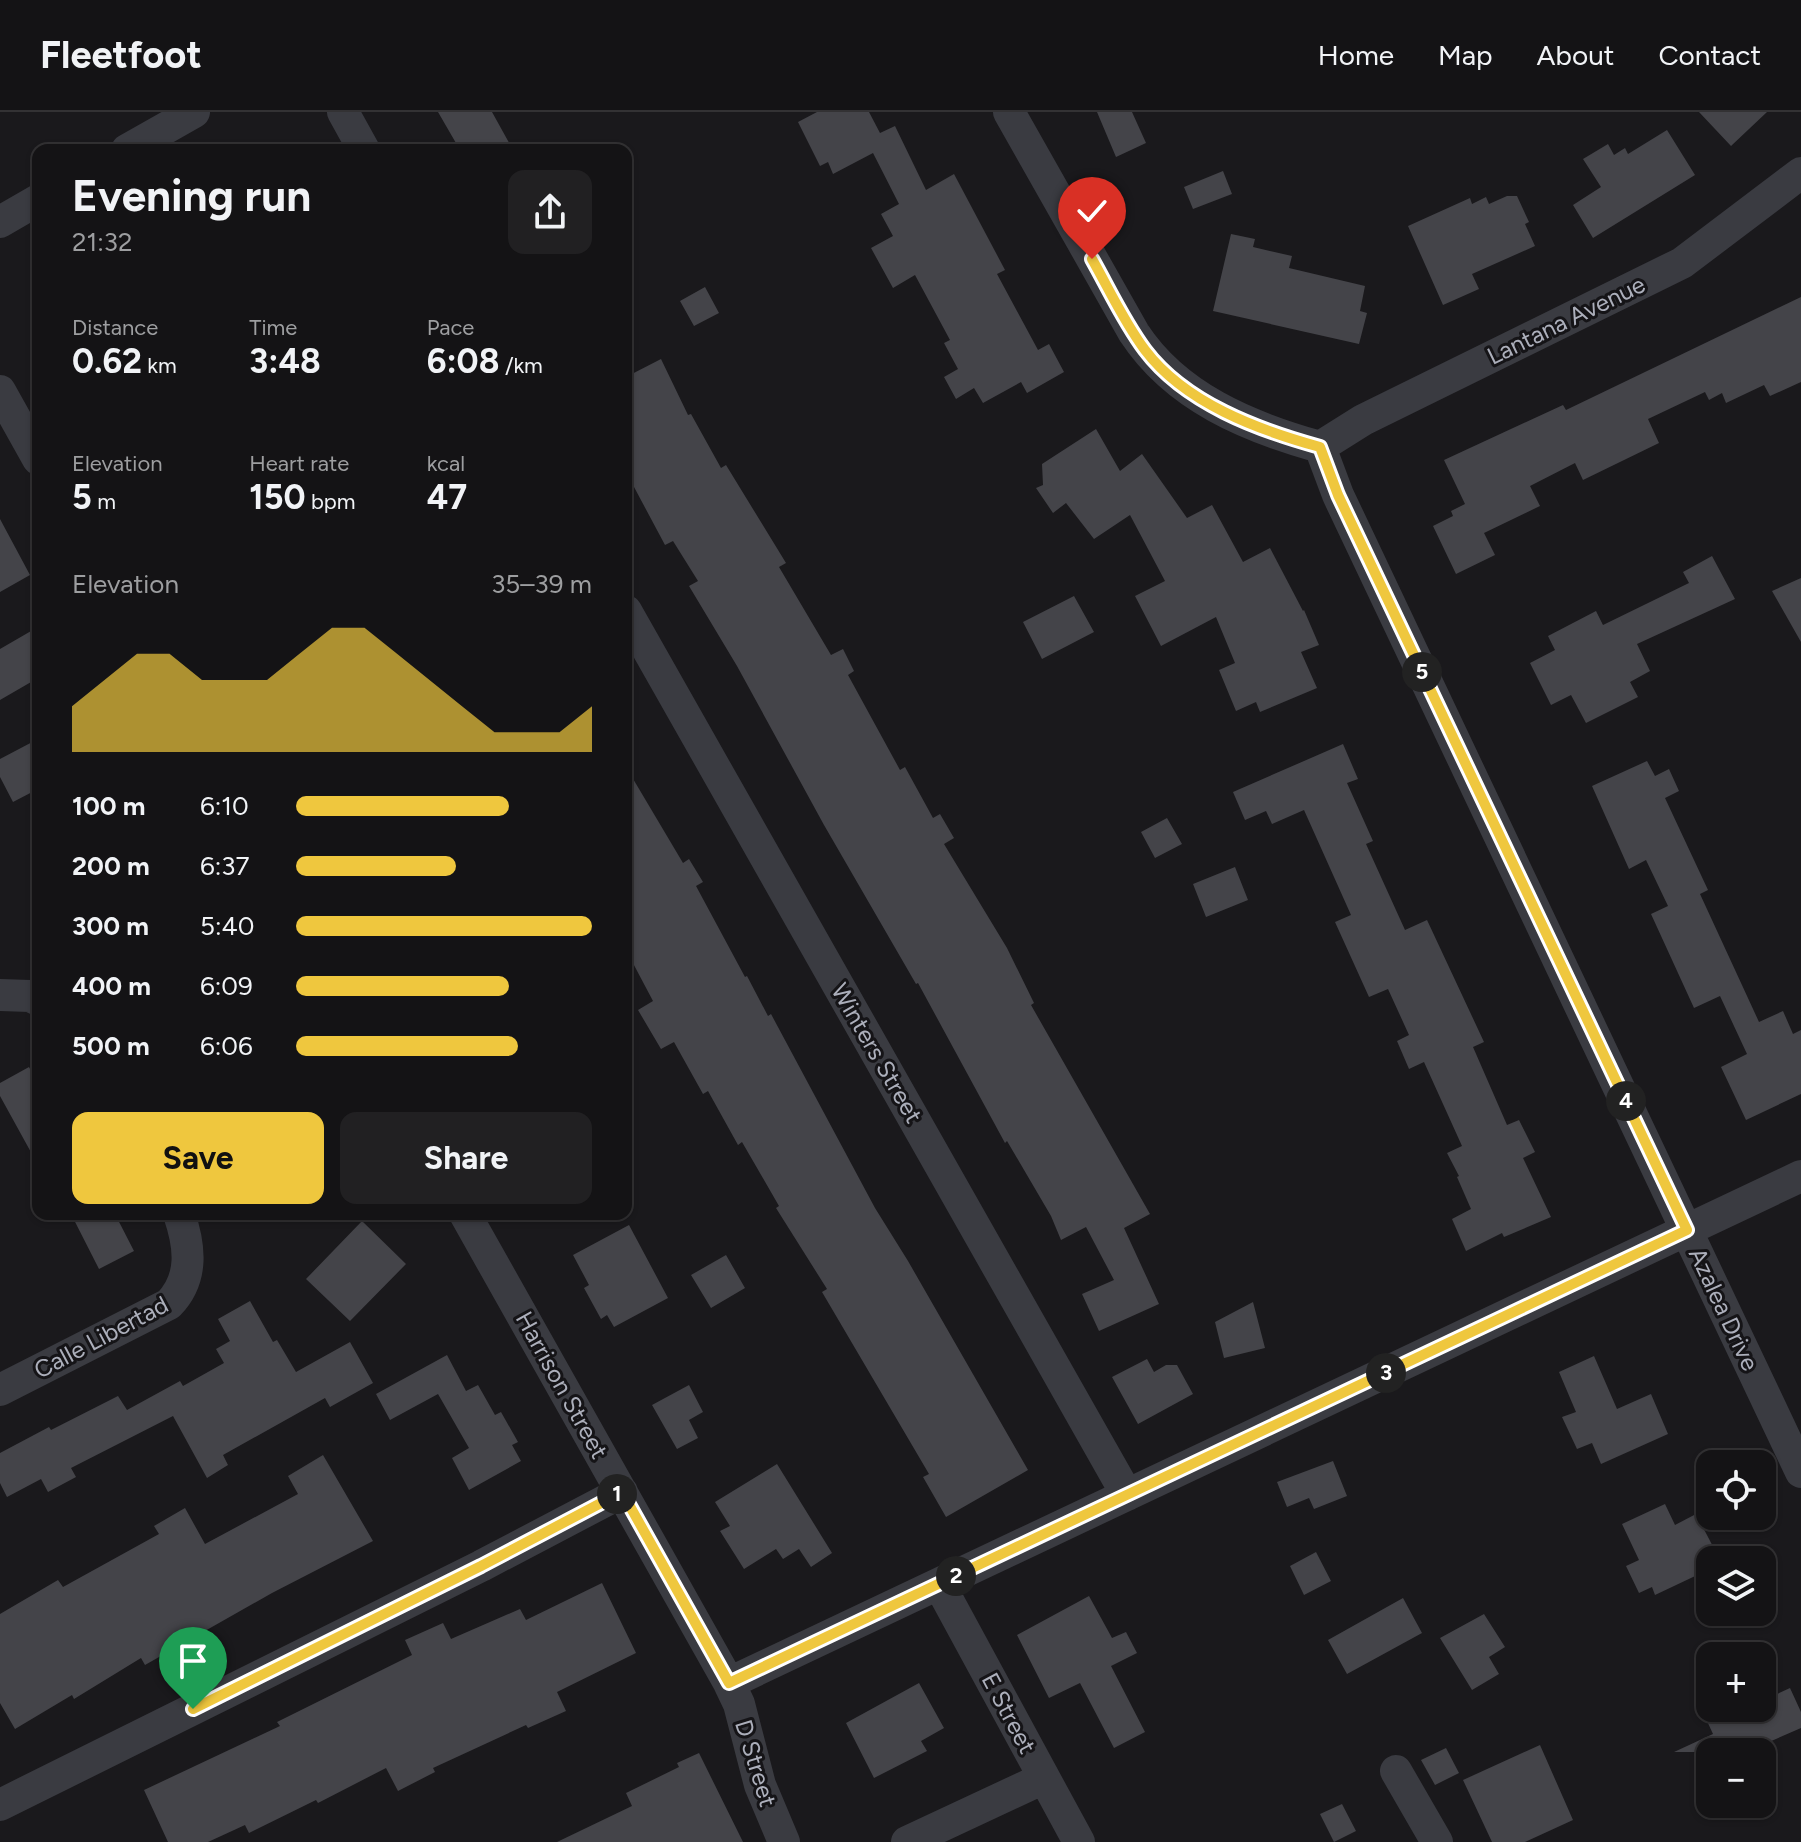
<!DOCTYPE html>
<html lang="en">
<head>
<meta charset="utf-8">
<style>
	body { margin:0; font-family:Figtree,sans-serif; background:#212022; color:#f1f3f6; height:100vh; display:flex; flex-direction:column; font-size:30px; white-space:nowrap }
	* { box-sizing:border-box; margin:0 }
	p { font-size:26px; color:#9d9ea0 }
	.icon { flex:none; width:44px; height:44px; fill:none; stroke:currentColor; stroke-width:2; stroke-linecap:round; stroke-linejoin:round }
	.map { position:relative; flex:1; overflow:hidden }
	.sheet { position:absolute; left:32px; top:32px; width:600px; height:1076px; display:flex; flex-direction:column; background:#141315; border-radius:16px; box-shadow:0 2px 6px #0004,0 0 0 2px #333234 }
	.sheet>* { flex:none }
	.controls { position:absolute; left:1696px; top:1338px; display:grid; gap:16px }
	.controls a { display:grid; place-items:center; width:80px; height:80px; border-radius:16px; background:#141315; box-shadow:0 2px 6px #0004,0 0 0 2px #333234; font-size:40px }
	.pin { position:absolute; display:grid; place-items:center; width:68px; height:68px; color:#fff; margin:-82px -34px; border-radius:50% 50% 50% 0; rotate:-45deg; box-shadow:0 0 8px #0007 }
	.pin .icon { rotate:45deg }
	.km { position:absolute; width:40px; height:40px; margin:-20px; border-radius:50%; background:#222; color:#fff; font-size:22px; line-height:40px; text-align:center }
	.round { display:grid; place-items:center; flex:none; width:84px; height:84px; border-radius:16px; background:#212022 }
	.head { display:flex; align-items:center; justify-content:space-between; height:136px; padding:0 40px }
	h1 { font-size:44px; font-weight:700; line-height:60px }
	.metrics { display:grid; grid-template-columns:repeat(3,1fr); gap:12px; height:136px; padding:8px 40px }
	.metrics div { display:grid; align-content:center }
	.metrics b { font-size:34px; font-weight:700 }
	.metrics small { font-size:22px; font-weight:400 }
	.metrics p { font-size:22px }
	.chart { height:224px; padding:16px 40px }
	.chart p { display:flex; justify-content:space-between }
	.chart svg { width:100%; height:144px; margin-top:8px; fill:#efc73e; opacity:.7 }
	.cta { display:flex; gap:16px; margin-top:auto; padding:16px 40px }
	.cta a { flex:1; height:92px; border-radius:16px; background:#efc73e; color:#111; font-size:32px; font-weight:700; line-height:92px; text-align:center }
	.cta a+a { background:#212022; color:#f1f3f6 }
	ul { padding:0 40px; list-style:none; font-size:26px }
	li { display:grid; grid-template-columns:128px 96px 1fr; align-items:center; height:60px }
	li i { height:20px; border-radius:10px; background:#efc73e }
	header { display:flex; align-items:center; gap:48px; box-sizing:border-box; height:112px; padding:0 40px; background:#141315; border-bottom:2px solid #333234 }
	header strong { font-size:38px }
	nav { display:flex; gap:44px; margin-inline-start:auto; font-size:28px }
	.map>svg:first-child { display:block }
	.building { fill:#444449 }
	.lines { fill:none; stroke-linecap:round; stroke-linejoin:round }
	.street { stroke:#3a3b41; stroke-width:32 }
	.route-casing { stroke:#fff; stroke-width:16 }
	.route { stroke:#efc73e; stroke-width:10 }
	.labels { text-anchor:middle; dominant-baseline:central; stroke-width:6; stroke-linejoin:round; paint-order:stroke }
	.street-label { font-size:24px; fill:#acafbb; stroke:#151417 }
</style>
</head>
<body>
<header>
<strong>Fleetfoot</strong>
<nav><a>Home</a><a>Map</a><a>About</a><a>Contact</a></nav>
</header>
<div class="map">
<svg width="1801" height="1730" viewBox="0 0 1801 1730">
	<rect width="100%" height="100%" fill="#1a191c"/>
	<path class="building" d="M438 0H492L513 38H460Z
		M817 0H869L880 21 895 14 926 78 954 62 1005 158 997 162 1038 238 1049 232 1064 260 1027 281 1021 270 983 291 974 276 956 287 944 265 958 257 944 231 950 228 915 163 893 176 871 136 893 124 881 102 899 92 873 41 833 62 828 50 820 54 798 10Z
		M1097 0H1132L1146 31 1116 45Z
		M1699 0H1767L1731 34Z
		M1667 18 1695 63 1593 126 1573 93 1601 75 1583 47 1608 32 1614 43 1625 36 1628 42Z
		M1223 59 1232 82 1193 97 1184 75Z
		M1507 84H1517L1529 110 1525 112 1535 134 1472 162 1479 177 1443 193 1408 114 1470 86 1472 92 1486 85 1489 92Z
		M1231 122 1255 127 1253 135 1292 144 1289 156 1365 174 1360 199 1367 201 1359 232 1213 199Z
		M705 175 719 201 694 214 680 189Z
		M1801 185V270L1770 284 1764 273 1726 291 1722 281 1709 288 1705 280 1648 307 1659 331 1583 368 1575 351 1530 374 1540 394 1484 421 1495 443 1456 462 1433 414 1453 404 1451 399 1465 392 1444 348 1563 293 1566 298Z
		M661 247 688 303 691 302 721 356 726 353 786 451 779 455 831 543 843 537 854 559 848 563 900 658 905 655 933 706 940 702 954 726 944 732 1007 836 1034 891 1031 893 1150 1102 1124 1116 1159 1192 1099 1219 1082 1182 1114 1168 1086 1115 1061 1128 1051 1104 1007 1029 1005 1031 918 871 916 872 824 713 737 554 689 474 698 469 673 429 665 433 626 360V338L634 333 626 317V265Z
		M1096 317 1120 359 1142 342 1187 406 1212 393 1243 450 1270 436 1303 499 1304 498 1319 533 1301 540 1317 576 1260 600 1256 590 1236 599 1219 558 1235 551 1216 505 1161 534 1135 484 1165 469 1130 403 1094 427 1066 391 1053 401 1036 376 1043 373 1042 352Z
		M0 407 30 463 0 480Z
		M1712 444 1735 487 1637 532 1650 559 1630 570 1638 585 1586 611 1571 583 1551 593 1530 551 1555 538 1548 524 1596 499 1603 513 1689 471 1683 460Z
		M1801 466V530L1772 479Z
		M1074 484 1094 520 1042 547 1023 510Z
		M38 515V566L0 588V537Z
		M38 627V677L13 690 0 665V647Z
		M1343 632 1358 667 1347 671 1373 729 1366 732 1405 818 1427 808 1484 930 1473 935 1507 1013 1519 1008 1535 1040 1523 1046 1551 1105 1504 1125 1502 1121 1466 1139 1452 1107 1471 1097 1457 1065 1459 1064 1447 1041 1462 1034 1424 950 1409 957 1397 929 1409 923 1388 877 1369 885 1335 810 1351 803 1304 698 1272 712 1266 699 1245 708 1233 680Z
		M1647 649 1655 664 1669 657 1679 679 1665 686 1708 778 1700 782 1759 910 1783 899 1793 922 1801 918V982L1746 1008 1721 955 1747 942 1720 884 1694 896 1651 802 1668 794 1646 748 1629 757 1592 674Z
		M626 655 683 751 689 747 703 770 696 774 745 865 747 864 768 904 771 902 875 1096 908 1149 1028 1358 946 1405 923 1365 929 1362 822 1180 827 1177 776 1096 779 1094 742 1030 738 1033 708 979 703 982 674 930 661 937 638 898 653 889 626 838Z
		M1167 706 1182 732 1155 746 1141 720Z
		M1235 755 1248 788 1206 805 1193 772Z
		M29 955 38 972V1053L0 984V971Z
		M71 1102H115L134 1139 99 1157Z
		M362 1109 406 1152 350 1209 306 1167Z
		M629 1113 668 1186 614 1215 607 1203 601 1207 584 1176 589 1173 573 1143Z
		M726 1143 745 1176 711 1196 691 1163Z
		M250 1189 273 1230 277 1228 296 1260 350 1230 373 1271 330 1295 325 1286 223 1343 228 1353 207 1366 173 1304 71 1356 76 1365 48 1380 41 1367 7 1385 0 1371V1341L49 1315 51 1318 118 1284 127 1298 180 1269 183 1274 224 1251 216 1237 230 1229 218 1207Z
		M1253 1190 1265 1236 1224 1246 1215 1210Z
		M447 1243 466 1279 478 1273 495 1303 501 1300 518 1330 512 1333 521 1349 469 1378 452 1346 469 1336 438 1282 390 1308 376 1282Z
		M1594 1244 1617 1297 1651 1282 1668 1322 1601 1352 1592 1331 1577 1337 1562 1305 1576 1300 1559 1260Z
		M1147 1247 1154 1260 1166 1253H1177L1193 1282 1138 1312 1112 1265Z
		M689 1273 703 1300 689 1308 698 1326 677 1337 652 1293Z
		M323 1343 373 1429 272 1481 145 1553 141 1546 74 1587 72 1583 15 1617 0 1591V1502L58 1468 63 1475 159 1422 154 1414 185 1396 205 1432 298 1382 288 1364Z
		M1333 1349 1347 1384 1314 1397 1309 1386 1287 1395 1277 1370Z
		M777 1352 832 1441 811 1455 799 1437 783 1447 776 1437 744 1457 720 1419 730 1414 715 1390Z
		M1665 1392 1675 1413 1696 1402 1720 1448H1710V1457L1655 1483 1652 1475 1639 1481 1626 1454 1639 1448 1622 1412Z
		M1316 1440 1331 1469 1304 1483 1290 1454Z
		M602 1471 636 1541 557 1580 566 1599 528 1616 526 1613 433 1656 435 1660 398 1679 386 1656 318 1691 316 1688 249 1721 245 1713 208 1730H168L144 1678 280 1614 277 1610 412 1543 405 1528 443 1511 451 1527 520 1497 526 1508Z
		M1089 1484 1112 1526 1126 1520 1137 1541 1111 1554 1145 1620 1114 1636 1080 1571 1049 1586 1017 1523Z
		M1403 1486 1422 1521 1347 1562 1328 1528Z
		M1484 1502 1505 1535 1489 1545 1499 1562 1472 1578 1440 1526Z
		M919 1571 944 1616 921 1629 927 1639 874 1666 846 1611Z
		M1790 1576 1801 1600V1616L1746 1640H1674L1713 1622 1701 1596H1762V1589Z
		M1540 1633 1573 1708 1525 1730H1492L1463 1668Z
		M1446 1636 1459 1661 1435 1673 1421 1648Z
		M699 1641 743 1730H557L632 1694 626 1681 679 1655 677 1651Z
		M1342 1692 1356 1719 1334 1730 1320 1702Z"/>
	<g class="lines">
		<path class="street" d="M343 0 364 38
			M1009 0 1134 221C1176 285 1248 315 1320 335
			M127 38 194 0
			M0 110 38 88
			M0 279 38 347
			M1320 335 1338 383 1801 1360
			M1320 335 1363 308 1682 151 1801 61
			M626 499 1127 1383
			M0 883 30 884 38 888
			M465 1102 729 1571 739 1592 760 1673 784 1730
			M0 1278 169 1192C194 1166 190 1134 179 1102
			M939 1472 1079 1730
			M729 1571 1801 1064
			M1396 1659 1437 1730
			M0 1693 481 1454 622 1380
			M907 1730 1044 1666"/>
	</g>
	<g class="lines">
		<g class="route-casing">
			<path id="route" d="M193 1597 481 1454 622 1380 729 1571 1687 1118 1338 383 1320 335C1258 318 1185 291 1145 238 1124 210 1109 177 1092 147"/>
		</g>
		<use href="#route" class="route"/>
	</g>
	<g class="labels">
		<g class="street-label">
			<text transform="translate(1566 208) rotate(-26)">Lantana Avenue</text>
			<text transform="translate(877 941) rotate(60)">Winters Street</text>
			<text transform="translate(1724 1197) rotate(65)">Azalea Drive</text>
			<text transform="translate(101 1225) rotate(-28)">Calle Libertad</text>
			<text transform="translate(562 1273) rotate(61)">Harrison Street</text>
			<text transform="translate(1009 1601) rotate(62)">E Street</text>
			<text transform="translate(756 1651) rotate(73)">D Street</text>
		</g>
	</g>
</svg>
<div class="controls">
<a><svg class="icon" aria-label="locate" viewBox="0 0 24 24"><circle cx="12" cy="12" r="6"/><path d="M12 2v4M12 18v4M2 12h4M18 12h4"/></svg></a>
<a><svg class="icon" aria-label="layers" viewBox="0 0 24 24"><path d="M12 4l9 5-9 5-9-5zM3 14l9 5 9-5"/></svg></a>
<a>+</a>
<a>−</a>
</div>
<div class="pin" style="left:193px;top:1597px;background:#1e9e55"><svg class="icon" aria-label="arrive" viewBox="0 0 24 24"><path d="M6 21V4h12l-3 4 3 4H6"/></svg></div>
<div class="pin" style="left:1092px;top:147px;background:#d93025"><svg class="icon" aria-label="check" viewBox="0 0 24 24"><path d="M5 12l5 5 9-10"/></svg></div>
<b class="km" style="left:617px;top:1382px">1</b>
<b class="km" style="left:956px;top:1464px">2</b>
<b class="km" style="left:1386px;top:1261px">3</b>
<b class="km" style="left:1626px;top:989px">4</b>
<b class="km" style="left:1422px;top:560px">5</b>
<section class="sheet">
<div class="head"><div><h1>Evening run</h1><p>21:32</p></div><a class="round"><svg class="icon" aria-label="share" viewBox="0 0 24 24"><path d="M12 15V3M7 8l5-5 5 5M5 13v7h14v-7"/></svg></a></div>
<div class="metrics">
<div><p>Distance</p><b>0.62<small> km</small></b></div>
<div><p>Time</p><b>3:48</b></div>
<div><p>Pace</p><b>6:08<small> /km</small></b></div>
</div>
<div class="metrics">
<div><p>Elevation</p><b>5<small> m</small></b></div>
<div><p>Heart rate</p><b>150<small> bpm</small></b></div>
<div><p>kcal</p><b>47</b></div>
</div>
<div class="chart"><p><span>Elevation</span>35–39 m</p>
<svg viewBox="0 0 160 44" preserveAspectRatio="none"><path d="M0 44V30L10 22L20 14L30 14L40 22L50 22L60 22L70 14L80 6L90 6L100 14L110 22L120 30L130 38L140 38L150 38L160 30V44z"/></svg>
</div>
<ul>
<li><b>100 m</b>6:10<i style="width:72%"></i></li>
<li><b>200 m</b>6:37<i style="width:54%"></i></li>
<li><b>300 m</b>5:40<i style="width:100%"></i></li>
<li><b>400 m</b>6:09<i style="width:72%"></i></li>
<li><b>500 m</b>6:06<i style="width:75%"></i></li>
</ul>
<div class="cta"><a>Save</a><a>Share</a></div>
</section>
</div>
</body>
</html>
